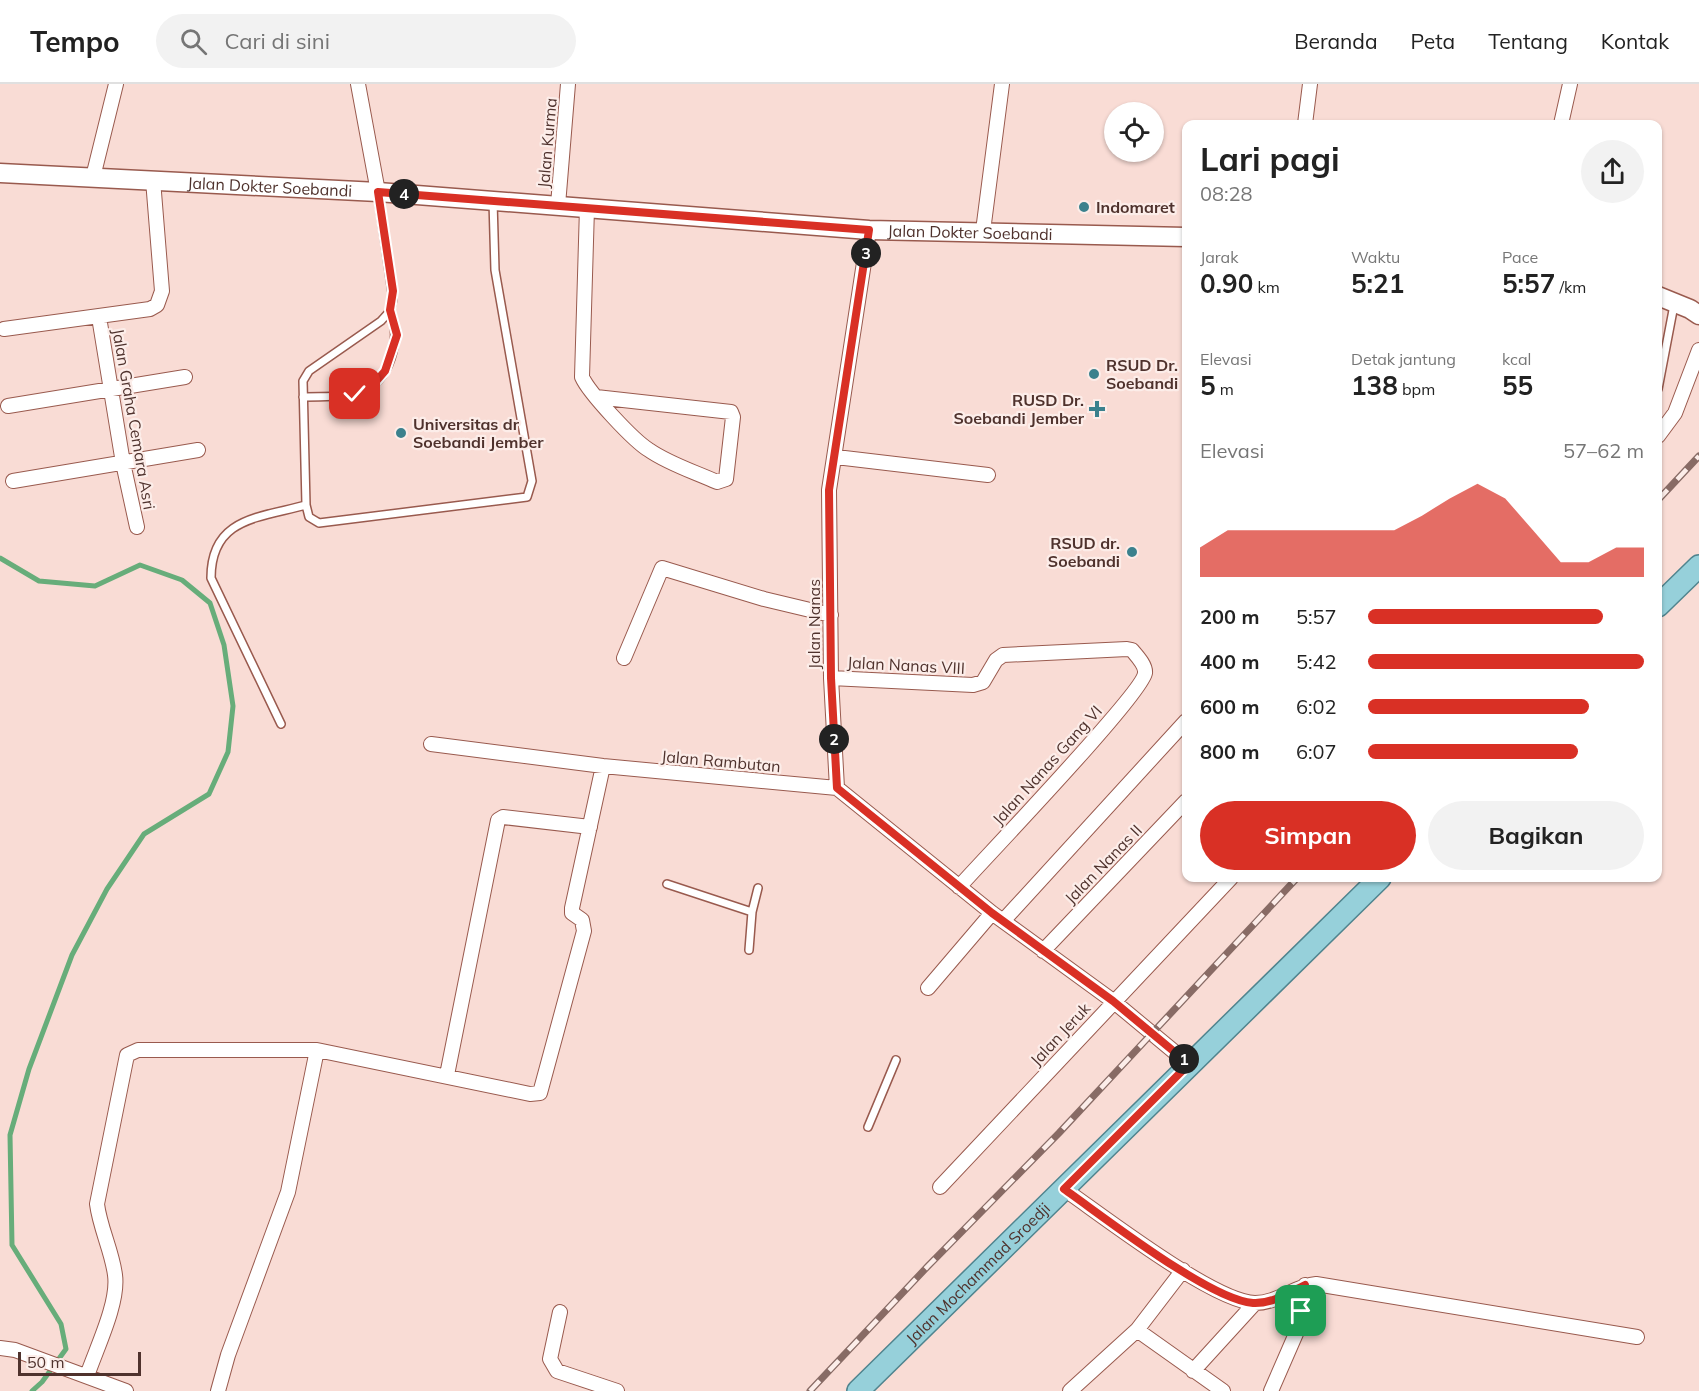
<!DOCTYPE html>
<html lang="id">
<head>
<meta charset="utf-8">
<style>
	body { margin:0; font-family:Mulish,sans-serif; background:#f2f2f2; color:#222; height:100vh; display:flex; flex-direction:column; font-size:22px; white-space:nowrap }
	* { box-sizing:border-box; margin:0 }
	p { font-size:20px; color:#767676 }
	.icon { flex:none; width:33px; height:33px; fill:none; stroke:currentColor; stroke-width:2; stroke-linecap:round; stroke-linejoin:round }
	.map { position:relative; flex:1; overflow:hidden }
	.details { position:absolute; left:1182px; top:36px; width:480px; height:762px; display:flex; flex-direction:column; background:#fff; border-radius:12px; box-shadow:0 2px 4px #0004 }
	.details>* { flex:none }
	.tools { position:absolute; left:1104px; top:18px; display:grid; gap:12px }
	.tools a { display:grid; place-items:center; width:60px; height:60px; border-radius:50%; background:#fff; box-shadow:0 2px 4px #0004; font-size:30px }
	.scale { position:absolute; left:18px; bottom:15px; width:123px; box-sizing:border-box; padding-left:6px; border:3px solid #4f322d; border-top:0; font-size:16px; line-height:21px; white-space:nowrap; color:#4f322d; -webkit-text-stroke:4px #fcede9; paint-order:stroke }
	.pin { position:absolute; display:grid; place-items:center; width:51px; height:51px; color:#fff; margin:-26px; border-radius:12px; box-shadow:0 3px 9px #0006 }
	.km { position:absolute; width:30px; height:30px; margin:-15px; border-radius:50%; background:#222; color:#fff; font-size:16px; line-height:30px; text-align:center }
	.round { display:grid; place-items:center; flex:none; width:63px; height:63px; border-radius:32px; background:#f2f2f2 }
	.headline { display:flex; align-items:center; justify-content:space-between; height:102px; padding:0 18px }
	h1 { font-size:33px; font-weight:700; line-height:45px }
	.stats { display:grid; grid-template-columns:repeat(3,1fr); gap:9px; height:102px; padding:6px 18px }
	.stats div { display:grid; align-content:center }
	.stats b { font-size:26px; font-weight:700 }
	.stats small { font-size:16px; font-weight:400 }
	.stats p { font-size:16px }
	.chart { height:168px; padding:12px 18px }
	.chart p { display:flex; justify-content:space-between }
	.chart svg { width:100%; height:108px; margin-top:6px; fill:#d93025; opacity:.7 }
	.cta { display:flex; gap:12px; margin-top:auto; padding:12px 18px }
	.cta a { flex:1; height:69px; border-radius:36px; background:#d93025; color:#fff; font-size:24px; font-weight:700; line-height:69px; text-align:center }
	.cta a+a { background:#f2f2f2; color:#222 }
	ul { padding:0 18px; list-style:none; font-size:20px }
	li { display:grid; grid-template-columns:96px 72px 1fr; align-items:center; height:45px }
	li i { height:15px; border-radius:8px; background:#d93025 }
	header { display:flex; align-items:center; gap:36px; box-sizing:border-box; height:84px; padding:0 30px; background:#fff; border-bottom:2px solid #e0e0e0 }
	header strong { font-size:28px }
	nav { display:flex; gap:33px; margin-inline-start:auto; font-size:21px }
	.search { width:420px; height:54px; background:#f2f2f2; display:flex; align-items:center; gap:15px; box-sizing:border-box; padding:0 21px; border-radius:33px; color:#767676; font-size:22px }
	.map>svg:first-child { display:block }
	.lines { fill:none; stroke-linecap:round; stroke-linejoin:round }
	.stream { stroke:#67ad7a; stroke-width:5 }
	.service-casing { stroke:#995a4e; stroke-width:10 }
	.minor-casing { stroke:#995a4e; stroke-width:16 }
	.secondary-casing { stroke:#995a4e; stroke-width:21 }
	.primary-casing { stroke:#50848e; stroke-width:24 }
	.service { stroke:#fff; stroke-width:7 }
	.minor { stroke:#fff; stroke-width:14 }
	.secondary { stroke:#fff; stroke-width:18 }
	.primary { stroke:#96d0da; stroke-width:21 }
	.rail-casing { stroke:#886b65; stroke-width:7 }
	.rail { stroke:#fcede9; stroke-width:4.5; stroke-dasharray:14; stroke-linecap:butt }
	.route-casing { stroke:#fff; stroke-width:12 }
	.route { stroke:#d93025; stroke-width:8 }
	.poi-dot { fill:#3b818d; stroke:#fcede9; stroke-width:2 }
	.labels { text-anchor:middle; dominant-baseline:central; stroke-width:4.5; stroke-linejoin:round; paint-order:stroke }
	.street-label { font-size:16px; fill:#4f322d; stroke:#fcede9 }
	.poi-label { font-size:16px; font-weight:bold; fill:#4f322d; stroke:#fcede9; text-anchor:start }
</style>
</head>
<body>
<header>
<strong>Tempo</strong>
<div class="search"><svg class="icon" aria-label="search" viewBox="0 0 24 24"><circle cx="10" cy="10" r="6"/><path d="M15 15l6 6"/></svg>Cari di sini</div>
<nav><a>Beranda</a><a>Peta</a><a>Tentang</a><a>Kontak</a></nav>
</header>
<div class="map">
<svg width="1699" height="1307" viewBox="0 0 1699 1307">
	<rect width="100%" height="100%" fill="#f9dcd5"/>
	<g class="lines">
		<path class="stream" d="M0 474 39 497 95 502 140 481 182 496 210 519 224 561 233 622 228 668 209 710 144 750 107 805 72 871 29 985 10 1051 12 1161 61 1240 66 1265 42 1298 32 1307"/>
		<g class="service-casing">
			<path id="service" d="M378 111 393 215 390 227 381 237 309 287 303 297 306 421 309 433 319 439 527 413 532 397 495 186 493 117
				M1658 305 1674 221
				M303 313C321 312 342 314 359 309 391 299 402 254 390 227
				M281 640 211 494C211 434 258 434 306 421
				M667 800 752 828
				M749 866 752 828 758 804
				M868 1043 896 976"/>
		</g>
		<g class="minor-casing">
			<path id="minor" d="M358 0 378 108
				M1305 40 1310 0
				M1561 40 1570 0
				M93 93 116 0
				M558 121 568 0
				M587 124 582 293C589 309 634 357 649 366 669 380 695 388 717 398L726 395 733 333 731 328 596 313
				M869 146 829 406 831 594 837 704 992 829 1113 917 1189 980
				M983 147 1002 0
				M99 233 123 379 137 443
				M4 245 150 225 157 221 162 207 153 96
				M8 322 185 293
				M1658 352 1675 329 1699 266
				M836 373 988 391
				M13 397 198 366
				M624 574 662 484 764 515 831 531
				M831 594 973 601 983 598 996 576 1003 571 1127 565 1132 566C1136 571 1146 581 1145 589 1143 609 983 776 959 803
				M431 660 603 682 837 704
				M1003 837 1186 637
				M1043 867 1186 717
				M928 904 992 829
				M447 991 498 736 503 733 590 743
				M940 1103 1231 794
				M1064 1105C1103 1132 1214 1218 1255 1219 1278 1219 1294 1202 1316 1200L1637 1253
				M560 1228 550 1275 557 1287 617 1307
				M1137 1246 1223 1307
				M0 1264 15 1266 126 1307
				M1193 1287 1255 1219
				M87 1292C96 1265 119 1219 115 1191 112 1167 100 1144 97 1120L127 971 138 966H317L530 1010 540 1009 584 847 582 836 572 829V824L603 682
				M218 1307 228 1271 288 1108 317 966
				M1070 1307 1137 1246 1183 1186
				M1271 1307 1298 1245 1305 1201"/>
		</g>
		<g class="secondary-casing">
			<g id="secondary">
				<path id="s1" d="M0 89 378 108 869 146 1186 153"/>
				<path d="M1658 212 1690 225 1699 231"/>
			</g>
		</g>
		<g class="primary-casing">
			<g id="primary">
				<path d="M1658 522 1699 482"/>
				<path id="s2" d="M858 1307 1380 794"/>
			</g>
		</g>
		<use href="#service" class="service"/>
		<use href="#minor" class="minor"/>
		<use href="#secondary" class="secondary"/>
		<use href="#primary" class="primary"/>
		<g class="rail-casing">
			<path id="rail" d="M1658 416 1699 372
				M810 1307 928 1182 1059 1049 1297 794"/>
		</g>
		<use href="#rail" class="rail"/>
	</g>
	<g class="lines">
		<g class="route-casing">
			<path id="route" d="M355 310 372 302 385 287 397 251 390 226 393 207 378 108 869 146 829 406 831 594 837 704 992 829 1113 917 1189 980 1064 1105C1104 1133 1210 1216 1253 1219 1272 1220 1288 1209 1305 1201L1301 1227"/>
		</g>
		<use href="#route" class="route"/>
	</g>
	<g class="poi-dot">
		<circle cx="1084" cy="123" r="6"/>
		<circle cx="1094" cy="290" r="6"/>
		<path d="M1094 316h6v6h6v6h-6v6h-6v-6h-6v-6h6z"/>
		<circle cx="401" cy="349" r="6"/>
		<circle cx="1132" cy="468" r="6"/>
	</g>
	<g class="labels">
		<g class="street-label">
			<text transform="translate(547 59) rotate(-85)">Jalan Kurma</text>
			<text stroke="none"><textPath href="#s1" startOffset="270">Jalan Dokter Soebandi</textPath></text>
			<text stroke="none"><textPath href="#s1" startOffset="972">Jalan Dokter Soebandi</textPath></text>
			<text transform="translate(134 335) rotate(80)">Jalan Graha Cemara Asri</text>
			<text transform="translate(814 540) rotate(-90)">Jalan Nanas</text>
			<text transform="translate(906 581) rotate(3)">Jalan Nanas VIII</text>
			<text transform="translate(721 677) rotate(5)">Jalan Rambutan</text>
			<text transform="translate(1047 681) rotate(-48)">Jalan Nanas Gang VI</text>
			<text transform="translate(1103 780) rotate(-46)">Jalan Nanas II</text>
			<text transform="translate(1060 950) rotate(-47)">Jalan Jeruk</text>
			<text stroke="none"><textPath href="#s2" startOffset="168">Jalan Mochammad Sroedji</textPath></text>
		</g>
		<g class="poi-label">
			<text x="1096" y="123">Indomaret</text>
			<text x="1106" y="281">RSUD Dr.<tspan x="1106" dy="18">Soebandi</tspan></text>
			<text x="1084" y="316" text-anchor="end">RUSD Dr.<tspan x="1084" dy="18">Soebandi Jember</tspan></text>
			<text x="413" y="340">Universitas dr<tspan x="413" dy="18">Soebandi Jember</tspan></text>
			<text x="1120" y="459" text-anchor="end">RSUD dr.<tspan x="1120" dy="18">Soebandi</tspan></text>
		</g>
	</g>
</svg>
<div class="tools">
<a><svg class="icon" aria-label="locate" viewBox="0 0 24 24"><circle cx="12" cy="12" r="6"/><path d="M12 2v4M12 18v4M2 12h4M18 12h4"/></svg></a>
</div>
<div class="scale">50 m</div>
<div class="pin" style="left:1301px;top:1227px;background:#1e9e55"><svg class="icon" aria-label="arrive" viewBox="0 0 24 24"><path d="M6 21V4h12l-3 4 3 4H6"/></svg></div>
<div class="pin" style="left:355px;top:310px;background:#d93025"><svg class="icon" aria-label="check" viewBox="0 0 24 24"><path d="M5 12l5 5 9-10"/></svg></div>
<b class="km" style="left:1184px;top:975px">1</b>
<b class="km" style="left:834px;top:655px">2</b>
<b class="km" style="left:866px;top:169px">3</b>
<b class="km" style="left:404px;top:110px">4</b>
<section class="details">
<div class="headline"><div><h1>Lari pagi</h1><p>08:28</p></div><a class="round"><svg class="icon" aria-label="share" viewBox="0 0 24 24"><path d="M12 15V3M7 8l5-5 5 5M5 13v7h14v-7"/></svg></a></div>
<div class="stats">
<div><p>Jarak</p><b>0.90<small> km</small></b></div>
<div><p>Waktu</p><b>5:21</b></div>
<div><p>Pace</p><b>5:57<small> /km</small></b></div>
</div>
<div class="stats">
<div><p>Elevasi</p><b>5<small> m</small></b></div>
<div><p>Detak jantung</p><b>138<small> bpm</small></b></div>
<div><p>kcal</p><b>55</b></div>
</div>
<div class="chart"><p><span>Elevasi</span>57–62 m</p>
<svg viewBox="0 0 160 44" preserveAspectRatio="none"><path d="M0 44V32L10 25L20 25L30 25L40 25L50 25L60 25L70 25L80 19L90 12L100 6L110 12L120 25L130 38L140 38L150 32L160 32V44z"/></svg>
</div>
<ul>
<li><b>200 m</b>5:57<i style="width:85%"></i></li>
<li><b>400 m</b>5:42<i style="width:100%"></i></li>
<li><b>600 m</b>6:02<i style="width:80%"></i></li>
<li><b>800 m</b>6:07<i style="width:76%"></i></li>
</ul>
<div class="cta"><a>Simpan</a><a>Bagikan</a></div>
</section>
</div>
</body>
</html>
